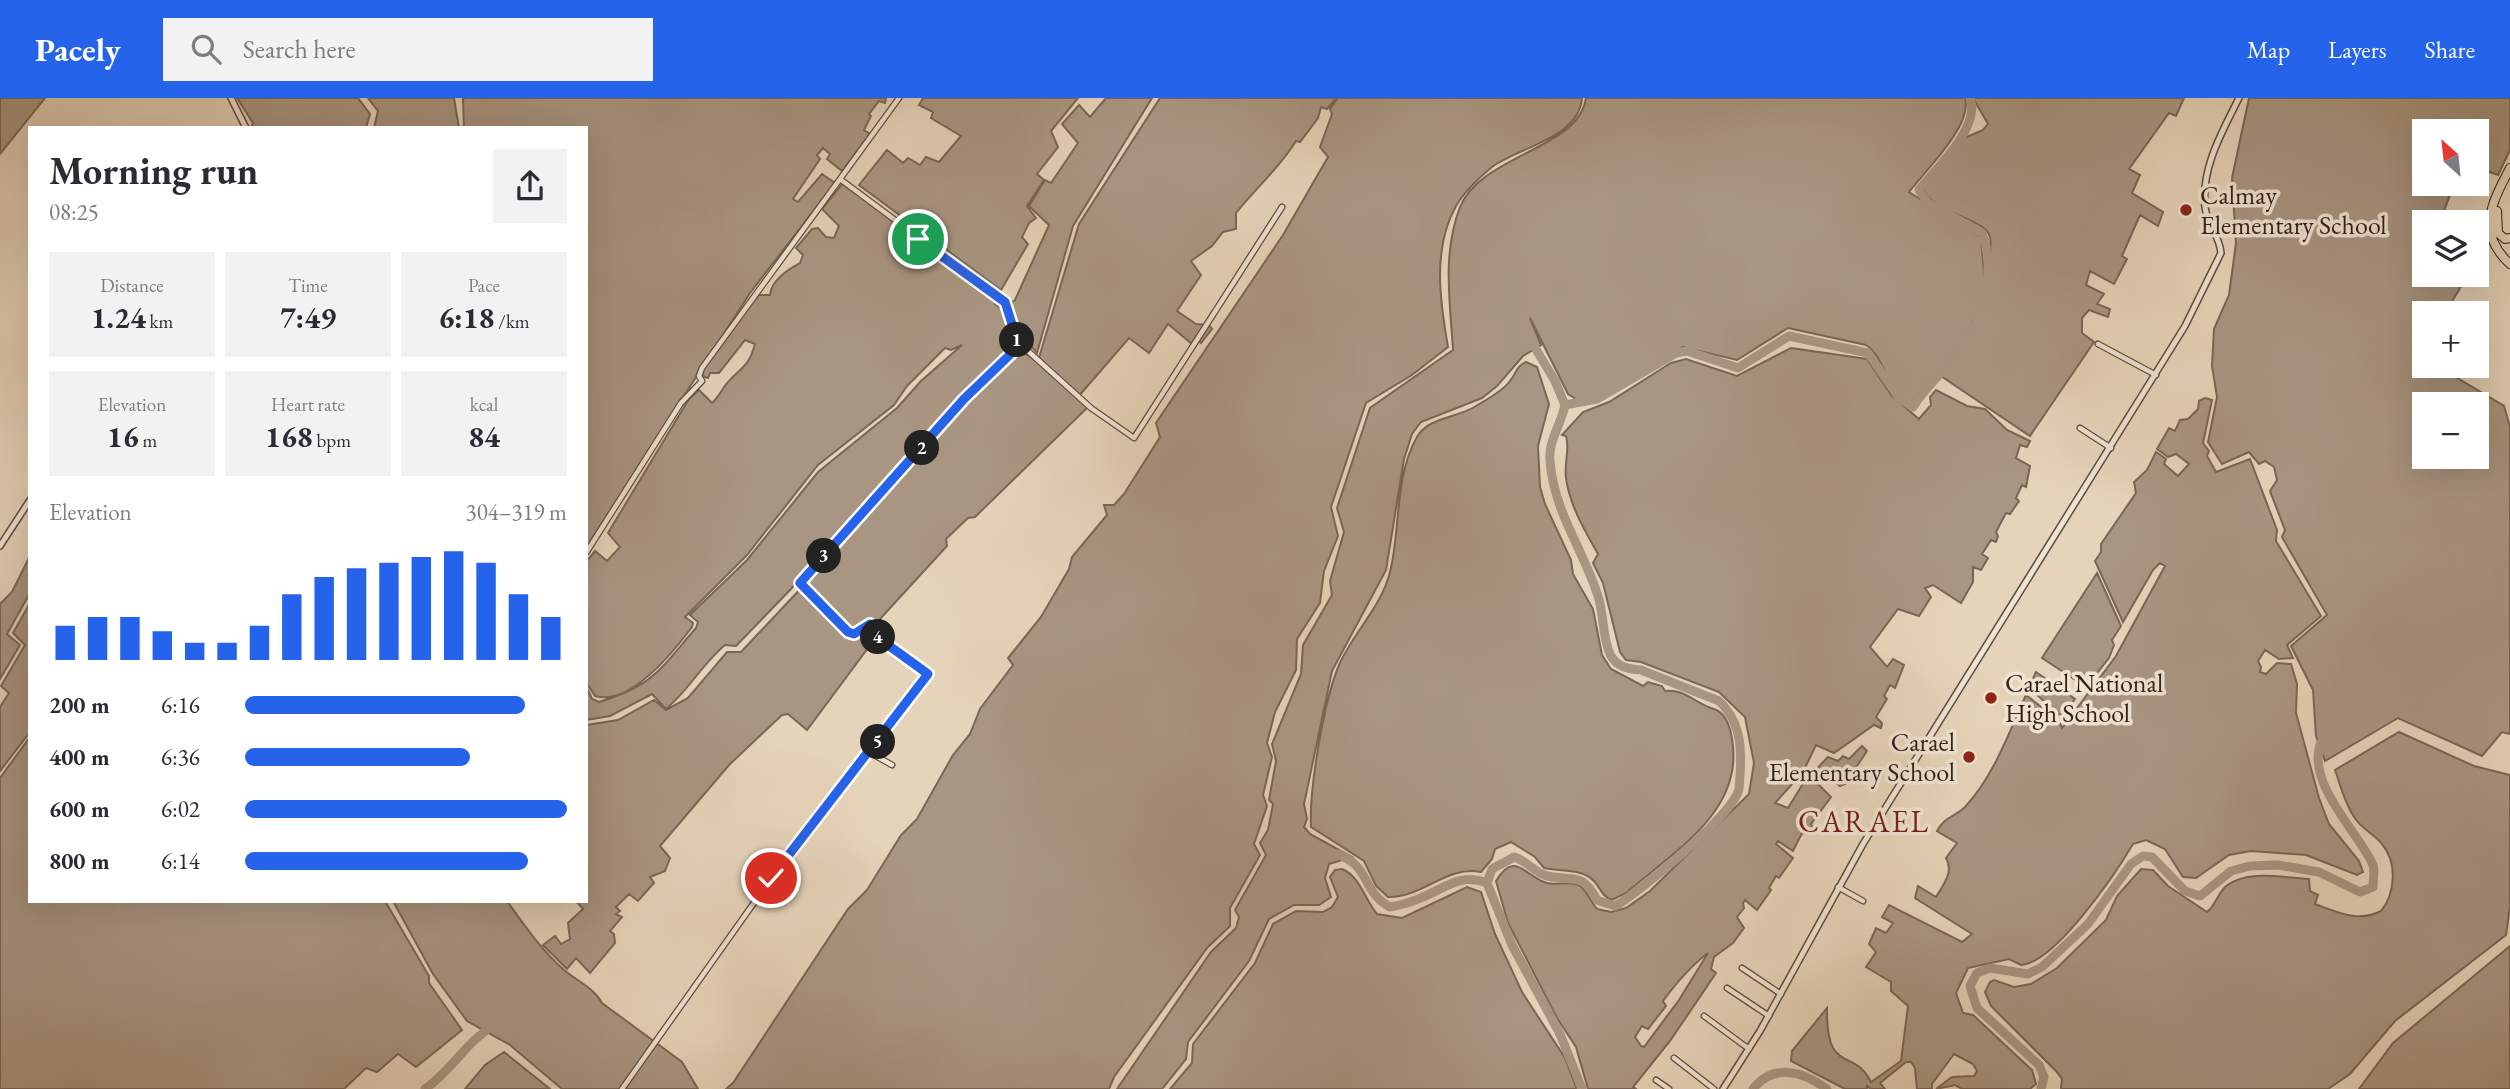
<!DOCTYPE html>
<html lang="en">
<head>
<meta charset="utf-8">
<style>
	body { margin:0; font-family:"EB Garamond",serif; background:#f2f2f3; color:#2b2b33; height:100vh; display:flex; flex-direction:column; font-size:26px; white-space:nowrap }
	* { box-sizing:border-box; margin:0 }
	p { font-size:23px; color:#7c7c81 }
	.icon { flex:none; width:38px; height:38px; fill:none; stroke:currentColor; stroke-width:2; stroke-linecap:round; stroke-linejoin:round }
	.map { position:relative; flex:1; overflow:hidden }
	.sheet { position:absolute; left:28px; top:28px; width:560px; height:777px; display:flex; flex-direction:column; background:#fff; border-radius:0px; box-shadow:0 7px 28px #0002 }
	.sheet>* { flex:none }
	.needle { width:46px; rotate:333deg }
	.controls { position:absolute; left:2412px; top:21px; display:grid; gap:14px }
	.controls a { display:grid; place-items:center; width:77px; height:77px; border-radius:0px; background:#fff; box-shadow:0 7px 28px #0002; font-size:35px }
	.pin { position:absolute; display:grid; place-items:center; width:60px; height:60px; color:#fff; margin:-30px; border:4px solid #fff; border-radius:50%; box-shadow:0 2px 7px #0007 }
	.km { position:absolute; width:35px; height:35px; margin:-18px; border-radius:50%; background:#222; color:#fff; font-size:19px; line-height:35px; text-align:center }
	.round { display:grid; place-items:center; flex:none; width:74px; height:74px; border-radius:0px; background:#f2f2f3 }
	.headline { display:flex; align-items:center; justify-content:space-between; height:119px; padding:0 21px }
	h1 { font-size:38px; font-weight:700; line-height:52px }
	.figures { display:grid; grid-template-columns:repeat(3,1fr); gap:10px; height:119px; padding:7px 21px }
	.figures div { display:grid; align-content:center; border-radius:0px; background:#f2f2f3; text-align:center }
	.figures b { font-size:30px; font-weight:700 }
	.figures small { font-size:19px; font-weight:400 }
	.figures p { font-size:19px }
	.chart { height:196px; padding:14px 21px }
	.chart p { display:flex; justify-content:space-between }
	.chart svg { width:100%; height:126px; margin-top:7px; stroke:#2563eb; stroke-width:6 }
	ul { padding:0 21px; list-style:none; font-size:23px }
	li { display:grid; grid-template-columns:112px 84px 1fr; align-items:center; height:52px }
	li i { height:18px; border-radius:9px; background:#2563eb }
	header { display:flex; align-items:center; gap:42px; box-sizing:border-box; height:98px; padding:0 35px; background:#2563eb; color:#fff }
	header strong { font-size:33px }
	nav { display:flex; gap:38px; margin-inline-start:auto; font-size:24px }
	.search { width:490px; height:63px; background:#f2f2f3; display:flex; align-items:center; gap:18px; box-sizing:border-box; padding:0 24px; border-radius:0px; color:#7c7c81; font-size:26px }
	.map>svg:first-child { display:block }
	.water { fill:#a99682; stroke:#7a6656; stroke-width:2; fill-rule:evenodd }
	.lines { fill:none; stroke-linecap:round; stroke-linejoin:round }
	.river { stroke:#a99682; stroke-width:9 }
	.minor-casing { stroke:#604c3e; stroke-width:7 }
	.tertiary-casing { stroke:#604c3e; stroke-width:8 }
	.trunk-casing { stroke:#341f14; stroke-width:10 }
	.minor { stroke:#efe3d2; stroke-width:4.5 }
	.tertiary { stroke:#efe3d2; stroke-width:5 }
	.trunk { stroke:#e6d4ba; stroke-width:8 }
	.route-casing { stroke:#fff; stroke-width:14 }
	.route { stroke:#2563eb; stroke-width:9 }
	.poi-dot { fill:#8f2418; stroke:#efe3d2; stroke-width:2.5 }
	.labels { text-anchor:middle; dominant-baseline:central; stroke-width:7; stroke-linejoin:round; paint-order:stroke }
	.poi-label { font-size:26px; fill:#341f14; stroke:#efe3d2; text-anchor:start }
	.quarter-label { font-size:30px; letter-spacing:2px; fill:#7a1f14; stroke:#efe3d2 }
</style>
</head>
<body>
<header>
<strong>Pacely</strong>
<div class="search"><svg class="icon" aria-label="search" viewBox="0 0 24 24"><circle cx="10" cy="10" r="6"/><path d="M15 15l6 6"/></svg>Search here</div>
<nav><a>Map</a><a>Layers</a><a>Share</a></nav>
</header>
<div class="map">
<svg width="2510" height="991" viewBox="0 0 2510 991">
	<rect width="100%" height="100%" fill="#e6d4ba"/>
	<filter id="stains"><feTurbulence type="fractalNoise" baseFrequency=".00286" numOctaves="4"/><feColorMatrix values="0 0 0 0 .2 0 0 0 0 .09 0 0 0 0 .02 0 0 0 .5 -.17"/></filter>
	<radialGradient id="worn" r=".72"><stop offset=".6" stop-color="#630" stop-opacity="0"/><stop offset="1" stop-color="#630" stop-opacity=".3"/></radialGradient>
	<path class="water" d="M0 0H45L0 56Z
		M237 0H358L370 16 366 30H251L253 25Z
		M368 0H454L459 30H374L378 13Z
		M463 0H886L885 5 879 3 869 16 871 18 864 32 870 36 842 73 827 61 830 56 823 50 817 57 820 61 793 101 798 104 822 76 835 85 750 195 586 450V30H464Z
		M923 0H1078L1051 33 1058 49 1037 76 1044 82 1027 108 1036 120 1029 125 1022 139 1028 146 1001 192 859 87 887 52 903 65 908 60 920 67 926 59 939 64 961 38 931 20 933 14 919 7Z
		M1106 0H1152L1073 128 1037 255 1024 240 1017 244 962 299 889 382 862 407 791 491 736 548 725 547C702 566 689 592 666 611L652 596 610 618 586 622V588L592 601 599 604C655 587 660 571 696 530L698 524 690 517 747 462 818 374 897 310 921 283 962 247 951 252 945 250 907 288 894 307 818 367 747 457 685 519 693 525 692 529C674 553 630 608 595 598L586 584V464L595 453 607 463 620 449 608 435 689 301 699 292 712 305C720 298 722 290 729 283 743 268 749 268 755 246L745 242 719 275H710L708 280 702 278 704 270 757 197H770C772 181 788 172 800 165L803 157 796 150 812 131 818 130 826 139 834 140 839 128 822 111 843 85 999 197 995 206 1002 211 1015 202 1049 127 1029 108 1045 82 1051 85 1078 45 1062 26 1079 7 1090 19Z
		M1160 0H1336L1327 11 1321 9 1318 20 1300 44 1296 43C1281 68 1256 90 1236 115V131L1223 134 1212 148 1191 163 1201 177 1177 213 1196 226 1209 227 1212 231 1201 245 1196 241 1192 246 1168 226 1149 255 1129 240 1078 299 1087 310 975 419 968 420 946 441 947 448 880 521 868 550 807 632 788 616 782 617 729 667 660 748 670 760 665 773 650 779 654 785 638 803 629 796 616 809 620 813 616 816 622 819 610 833 614 836 615 845 590 875 576 860 567 871 543 847 555 838 561 846 570 841 568 825 583 811 576 803H586V627L618 622 654 602 666 612 688 600 727 554H741L805 486 884 390 895 387 956 314 1020 253 1038 263 1079 126Z
		M1338 0H1582C1579 40 1519 49 1492 69 1480 79 1464 94 1456 108 1432 151 1440 203 1448 249L1412 277 1366 305 1331 409 1338 438 1324 473 1320 505 1297 541 1296 572 1275 614 1267 645 1272 659 1263 697 1267 708 1254 746 1260 757 1230 810V828L1207 850 1114 979 1109 991H726L733 985 848 811 867 792 901 737 917 721 953 657 970 636 980 611 1013 567 1008 560 1041 519 1069 471 1072 459 1107 417 1104 407H1114L1124 396 1160 339 1156 325 1283 137 1328 59 1320 49 1332 16 1330 11Z
		M1586 0H1965C1973 27 1925 73 1909 94L1981 139 1985 187 1981 206 1964 244 1911 305C1885 294 1887 261 1866 247L1788 230 1737 262 1683 249C1664 259 1597 303 1583 303 1577 303 1573 299 1568 296L1530 220 1541 247 1523 258 1497 288 1482 300 1421 324 1412 336 1404 361 1386 472 1332 573 1304 706 1307 721 1304 729 1310 736 1352 759 1329 766 1325 780 1331 799 1319 807H1294L1269 821 1249 863 1188 944 1186 961 1162 991H1117L1211 854 1236 830 1239 819 1235 812 1266 757 1260 745 1268 732 1273 706 1269 702 1276 663 1272 646 1301 576 1303 547 1332 497 1330 483 1344 434 1337 410 1370 310 1453 252C1450 203 1442 156 1460 109 1481 57 1579 51 1586 0Z
		M1973 0H2184L2176 18 2169 15 2129 71 2140 77 2132 95 2163 114 2158 128 2140 117 2122 158 2127 161 2114 186 2090 173 2086 187 2104 196 2097 206 2110 211 2108 219 2089 212 2082 220V235L2094 244 2030 338 1941 278C1977 237 1987 211 1990 157 1990 148 1993 138 1985 131 1968 117 1934 114 1923 91L1962 41 1983 32 1988 26Z
		M2249 0H2510V52L2498 77 2476 69V33H2424V86H2454L2440 124H2424V177H2468L2445 215H2424L2421 258 2424 268H2437L2504 308 2510 329V636L2502 634 2482 658 2398 620 2325 663 2316 638 2313 592 2291 548 2327 517 2282 439 2285 432 2270 393 2277 382 2274 369 2265 363 2259 366 2249 354 2222 366 2208 344 2217 299 2212 268 2214 231 2229 197 2236 145 2232 80ZM2424 306H2476V359H2424Z
		M1791 250 1867 261 1892 298 1919 321 1931 307 1930 299 1936 292 1967 308 1985 311 2007 332 2030 343 2027 349 2020 347 2016 360 2030 368 2026 389 2022 387 2016 400 2019 403 2010 416 2006 415 1996 434 1998 438 1996 444 1991 442 1982 456 1988 460 1981 472 1973 469V484L1961 505 1933 487 1925 490 1931 499 1919 518 1898 511 1870 549 1887 569 1893 561 1904 567 1895 590 1890 587 1884 598 1887 601 1876 619 1882 625 1881 630 1874 627 1834 655 1816 647 1803 674 1775 705 1788 710 1804 684 1828 659 1838 663 1843 658 1849 661 1862 648 1867 653 1845 686 1840 688 1823 675 1818 686 1831 699 1811 726 1815 733 1812 736 1802 735 1793 753 1778 743 1776 746 1793 760 1779 780 1776 778 1769 790 1771 792 1757 812 1745 802 1743 805 1744 810 1737 819 1744 830 1733 845 1714 859 1711 871 1716 875 1670 943 1633 989 1636 991H1588L1576 949 1557 920 1508 825 1496 783C1515 751 1525 779 1547 785 1557 788 1571 782 1580 788 1587 793 1591 804 1597 811L1611 814 1626 810 1650 793 1749 696 1754 665 1745 619 1719 594 1641 564 1626 562 1620 554 1603 485 1593 465 1598 456C1584 431 1570 408 1566 380 1564 365 1570 351 1566 338L1562 337 1583 314 1609 304 1671 265 1686 261 1737 278ZM1708 855 1679 902 1644 949 1641 948 1635 939 1642 928 1648 931 1666 908 1663 903C1677 884 1692 867 1708 855Z
		M1526 264 1537 269 1549 306 1538 348 1540 389 1545 406 1571 462 1573 476 1593 511 1602 557 1611 571 1643 588 1648 584 1662 588 1665 593C1684 590 1696 606 1714 611 1726 615 1730 628 1732 641 1745 713 1673 754 1626 795L1612 802C1599 797 1600 785 1589 779 1577 771 1558 773 1544 770L1535 759 1511 744 1495 751 1492 761 1481 774C1447 767 1422 800 1388 799L1376 788 1364 763 1311 729C1309 690 1324 603 1339 567 1353 535 1382 508 1390 474 1401 431 1394 379 1417 339 1428 319 1458 320 1476 308 1486 302 1503 293 1510 283 1517 275 1515 269 1526 264Z
		M2205 300 2212 302 2203 345 2209 353 2207 358 2216 374 2250 361 2277 432 2276 443 2321 518 2287 547 2293 560 2279 561 2265 552 2258 563 2261 569 2260 574 2266 576 2277 565 2291 566 2297 586 2296 615 2319 700 2329 726 2359 763 2363 774 2357 777 2306 757 2251 753 2229 757 2196 780 2183 779 2165 751 2146 742 2133 746C2116 775 2055 865 2021 867L2009 861 1968 870 1956 895 1963 915 1973 917 2032 972 2036 986 2030 991H1962L1955 987 1936 991 1952 979 1974 978 1977 973 1973 966 1954 956 1932 986V991H1917L1915 970 1911 964H1906L1880 985 1885 991H1871L1867 988V991H1845L1791 963 1792 953 1827 910C1826 978 1853 948 1871 984L1901 963 1908 908 1891 893V884L1866 869 1876 854 1869 846 1876 830 1886 835 1893 825 1882 819 1889 807 1962 844 1972 836 1915 800 1918 788 1936 799C1944 786 1954 773 1946 760L1957 745 1937 733C1944 719 1955 719 1965 709 1994 678 2009 634 2026 597L2059 623 2062 630 2116 558 2165 468 2160 465 2153 472 2123 524 2095 463 2101 454V446L2136 395 2134 384 2147 372 2156 354 2166 361 2164 366 2178 378 2189 366 2176 356 2168 359 2157 351 2169 330 2175 333 2180 322 2188 321 2198 311 2199 303Z
		M30 458V495L7 536 20 547 0 581V506L12 494Z
		M2097 475 2121 528 2112 542 2114 547 2109 560 2086 589 2042 560Z
		M30 505V634L0 673V609L9 595 1 588 25 547 13 535Z
		M2036 574 2075 601 2063 617 2057 616 2029 589Z
		M2399 634 2474 668 2510 677V809L2506 837 2395 923 2350 976 2328 991H2061L2062 981 2056 973 1991 908 1985 894 1990 884 1994 882 2014 889 2031 886 2057 870 2106 822 2117 798 2141 771 2153 772 2168 788 2207 814C2215 808 2218 795 2226 788 2248 771 2284 780 2309 781L2310 793 2318 797 2315 806C2337 814 2359 825 2381 813 2395 796 2398 765 2382 746 2375 737 2364 732 2357 723 2346 709 2341 689 2335 672Z
		M30 639V803H385L429 878V885L462 932 416 969 398 956 377 974 366 970 344 991H0V680Z
		M1342 771C1361 779 1364 801 1377 816L1402 820 1467 789 1481 794 1495 836 1522 894 1565 960 1577 991H1170L1192 965 1193 946 1255 865 1273 826 1296 813 1323 814 1332 809 1338 799 1330 779 1335 772Z
		M393 803H507C524 827 542 853 564 872 577 883 594 890 602 905L682 964 698 991H562L510 947 467 923 433 876Z
		M2510 848V991H2359L2393 945Z
		M504 954 550 991H465L485 967Z"/>
	<g class="lines">
		<path class="river" d="M1565 307 1597 301 1676 255 1687 253 1738 270 1789 238 1868 255 1900 301 1913 309C1927 287 1947 271 1962 250 1984 221 1996 170 1982 135L1928 105 1919 92C1937 69 1981 29 1970 0
			M1338 756C1372 770 1361 793 1390 809 1401 807 1412 804 1423 799 1447 789 1460 775 1487 785L1512 847 1560 936 1582 991
			M1487 785 1492 771 1514 759C1527 762 1534 775 1547 778 1573 784 1582 773 1597 802L1615 808C1640 794 1734 716 1739 691 1742 658 1744 627 1719 603L1641 572C1628 571 1616 569 1610 556 1602 538 1604 516 1598 498 1583 451 1554 414 1550 363 1548 343 1561 327 1565 307L1555 283 1531 243
			M425 991C451 973 466 944 493 928
			M1753 991C1774 964 1804 974 1827 991
			M2041 991 2044 979 2039 967 1977 910 1970 888 1977 875 1990 870 2028 876 2042 869 2088 826 2131 766 2143 758 2152 759 2185 793 2200 798 2231 773 2250 768 2278 767 2319 774 2360 794 2373 789C2373 782 2375 774 2373 767 2358 733 2301 681 2323 640"/>
		<g class="minor-casing">
			<path id="minor" d="M840 81 899 0
				M2098 246 2156 277
				M1019 248 1028 253 1091 310 1134 340 1282 109
				M2080 330 2111 350
				M586 455 681 305 702 283 699 278 702 270 840 81 1005 204 1019 248
				M869 654 892 667
				M1838 789 1863 803
				M1742 870 1781 896
				M1727 890 1769 918
				M1704 918 1749 951
				M1674 960 1714 991
				M1656 982 1669 991
				M622 991 807 730 928 578 927 573 888 548 876 537 870 526 857 535 848 534 800 485 964 301 1019 248"/>
		</g>
		<g class="tertiary-casing">
			<path id="tertiary" d="M231 0 246 30
				M0 448 30 402
				M1723 991 1760 933 1863 746 2185 228 2221 155C2220 139 2207 126 2205 109 2201 70 2222 34 2239 0"/>
		</g>
		<g class="trunk-casing">
			<path id="trunk" d="M2510 70C2491 106 2476 135 2510 166
				M2497 113 2498 135 2505 141 2510 140"/>
		</g>
		<use href="#minor" class="minor"/>
		<use href="#tertiary" class="tertiary"/>
		<use href="#trunk" class="trunk"/>
	</g>
	<g class="lines">
		<g class="route-casing">
			<path id="route" d="M771 780 928 576 877 539 870 526 854 536 848 534 800 485 964 301 1019 248 1005 204 918 141"/>
		</g>
		<use href="#route" class="route"/>
	</g>
	<g class="poi-dot">
		<circle cx="2186" cy="112" r="7"/>
		<circle cx="1991" cy="600" r="7"/>
		<circle cx="1969" cy="659" r="7"/>
	</g>
	<g class="labels">
		<g class="poi-label">
			<text x="2200" y="97">Calmay<tspan x="2200" dy="30">Elementary School</tspan></text>
			<text x="2005" y="585">Carael National<tspan x="2005" dy="30">High School</tspan></text>
			<text x="1955" y="644" text-anchor="end">Carael<tspan x="1955" dy="30">Elementary School</tspan></text>
		</g>
		<g class="quarter-label">
			<text x="1864" y="723">CARAEL</text>
		</g>
	</g>
	<rect width="100%" height="100%" filter="url(#stains)"/>
	<rect width="100%" height="100%" fill="url(#worn)"/>
</svg>
<div class="controls">
<a><svg class="needle" viewBox="-14 -14 28 28"><path d="M0-13l5 13h-10z" fill="#e53935"/><path d="M0 13l5-13h-10z" fill="#7c7c81"/></svg></a>
<a><svg class="icon" aria-label="layers" viewBox="0 0 24 24"><path d="M12 4l9 5-9 5-9-5zM3 14l9 5 9-5"/></svg></a>
<a>+</a>
<a>−</a>
</div>
<div class="pin" style="left:918px;top:141px;background:#1e9e55"><svg class="icon" aria-label="arrive" viewBox="0 0 24 24"><path d="M6 21V4h12l-3 4 3 4H6"/></svg></div>
<div class="pin" style="left:771px;top:780px;background:#d93025"><svg class="icon" aria-label="check" viewBox="0 0 24 24"><path d="M5 12l5 5 9-10"/></svg></div>
<b class="km" style="left:1017px;top:242px">1</b>
<b class="km" style="left:922px;top:350px">2</b>
<b class="km" style="left:824px;top:458px">3</b>
<b class="km" style="left:878px;top:539px">4</b>
<b class="km" style="left:878px;top:644px">5</b>
<section class="sheet">
<div class="headline"><div><h1>Morning run</h1><p>08:25</p></div><a class="round"><svg class="icon" aria-label="share" viewBox="0 0 24 24"><path d="M12 15V3M7 8l5-5 5 5M5 13v7h14v-7"/></svg></a></div>
<div class="figures">
<div><p>Distance</p><b>1.24<small> km</small></b></div>
<div><p>Time</p><b>7:49</b></div>
<div><p>Pace</p><b>6:18<small> /km</small></b></div>
</div>
<div class="figures">
<div><p>Elevation</p><b>16<small> m</small></b></div>
<div><p>Heart rate</p><b>168<small> bpm</small></b></div>
<div><p>kcal</p><b>84</b></div>
</div>
<div class="chart"><p><span>Elevation</span>304–319 m</p>
<svg viewBox="0 0 160 44" preserveAspectRatio="none"><path d="M5 44V32M15 44V29M25 44V29M35 44V34M45 44V38M55 44V38M65 44V32M75 44V21M85 44V15M95 44V12M105 44V10M115 44V8M125 44V6M135 44V10M145 44V21M155 44V29"/></svg>
</div>
<ul>
<li><b>200 m</b>6:16<i style="width:87%"></i></li>
<li><b>400 m</b>6:36<i style="width:70%"></i></li>
<li><b>600 m</b>6:02<i style="width:100%"></i></li>
<li><b>800 m</b>6:14<i style="width:88%"></i></li>
</ul>
</section>
</div>
</body>
</html>
